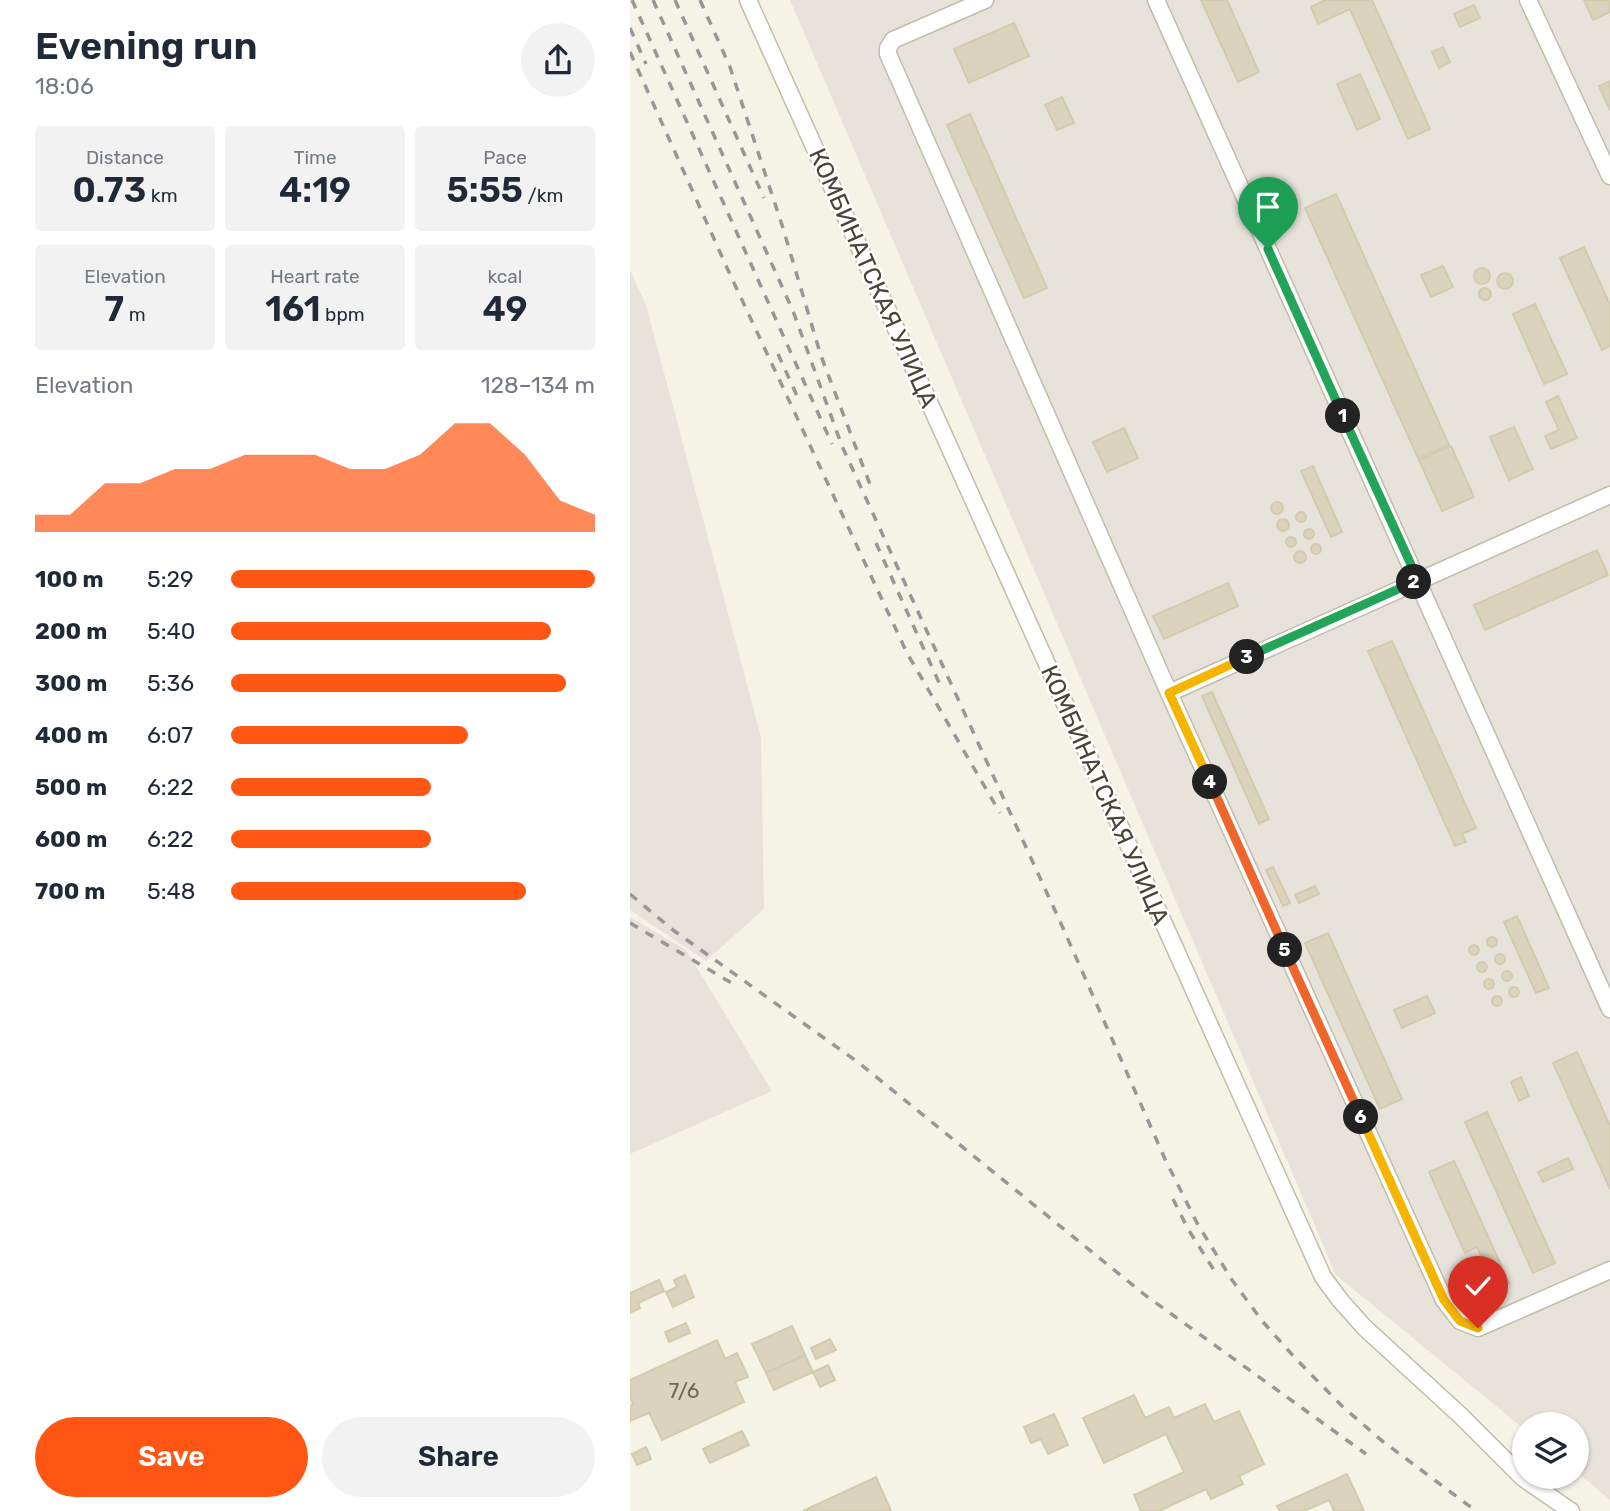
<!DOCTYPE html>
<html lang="en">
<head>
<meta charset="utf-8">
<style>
	body { margin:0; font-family:Rubik,sans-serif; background:#f2f2f3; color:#1f2937; height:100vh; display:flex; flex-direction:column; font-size:26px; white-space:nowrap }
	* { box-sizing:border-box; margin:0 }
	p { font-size:23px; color:#747a83 }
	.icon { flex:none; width:38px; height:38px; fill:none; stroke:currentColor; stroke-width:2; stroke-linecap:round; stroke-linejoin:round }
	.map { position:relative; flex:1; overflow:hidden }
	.sheet { display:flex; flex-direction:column; background:#fff; width:630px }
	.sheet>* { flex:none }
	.controls { position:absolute; left:882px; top:1412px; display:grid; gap:14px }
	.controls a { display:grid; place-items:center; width:77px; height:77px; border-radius:50%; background:#fff; box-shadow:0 2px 5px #0004; font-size:35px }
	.pin { position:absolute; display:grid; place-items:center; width:60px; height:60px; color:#fff; margin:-72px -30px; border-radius:50% 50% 50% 0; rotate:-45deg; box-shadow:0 0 7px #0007 }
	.pin .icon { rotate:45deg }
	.km { position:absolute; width:35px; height:35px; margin:-18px; border-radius:50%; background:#222; color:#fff; font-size:19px; line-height:35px; text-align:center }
	.round { display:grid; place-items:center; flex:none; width:74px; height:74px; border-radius:37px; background:#f2f2f3 }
	.head { display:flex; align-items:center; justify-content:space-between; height:119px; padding:0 35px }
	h1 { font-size:38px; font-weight:600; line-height:52px }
	.stats { display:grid; grid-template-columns:repeat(3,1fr); gap:10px; height:119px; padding:7px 35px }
	.stats div { display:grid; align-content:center; border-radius:7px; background:#f2f2f3; text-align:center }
	.stats b { font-size:35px; font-weight:600 }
	.stats small { font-size:19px; font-weight:400 }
	.stats p { font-size:19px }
	.chart { height:196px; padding:14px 35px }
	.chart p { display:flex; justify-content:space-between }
	.chart svg { width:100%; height:126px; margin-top:7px; fill:#ff5713; opacity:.7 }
	.cta { display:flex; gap:14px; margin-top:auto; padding:14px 35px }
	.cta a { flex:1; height:80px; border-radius:42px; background:#ff5713; color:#fff; font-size:28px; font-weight:600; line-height:80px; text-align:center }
	.cta a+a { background:#f2f2f3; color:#1f2937 }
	ul { padding:0 35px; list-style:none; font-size:23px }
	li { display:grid; grid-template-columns:112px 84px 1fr; align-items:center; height:52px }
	li i { height:18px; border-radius:9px; background:#ff5713 }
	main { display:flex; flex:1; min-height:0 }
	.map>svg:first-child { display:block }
	.industrial { fill:#e7e3db }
	.building { fill:#dbd3bd; stroke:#d4caad; stroke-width:2 }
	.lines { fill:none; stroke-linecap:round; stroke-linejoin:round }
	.minor-casing { stroke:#c2bca8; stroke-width:19 }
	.minor { stroke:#fff; stroke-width:16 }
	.rail { stroke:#979797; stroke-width:3.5; stroke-dasharray:9 9; stroke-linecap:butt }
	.split-1-casing { stroke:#fff; stroke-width:14 }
	.split-2-casing { stroke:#fff; stroke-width:14 }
	.split-3-casing { stroke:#fff; stroke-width:14 }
	.split-4-casing { stroke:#fff; stroke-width:14 }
	.split-5-casing { stroke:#fff; stroke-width:14 }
	.split-6-casing { stroke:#fff; stroke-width:14 }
	.split-7-casing { stroke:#fff; stroke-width:14 }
	.split-8-casing { stroke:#fff; stroke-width:14 }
	.split-1 { stroke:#22a559; stroke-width:9 }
	.split-2 { stroke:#22a559; stroke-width:9 }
	.split-3 { stroke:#22a559; stroke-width:9 }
	.split-4 { stroke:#f5b400; stroke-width:9 }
	.split-5 { stroke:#f0652b; stroke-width:9 }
	.split-6 { stroke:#f0652b; stroke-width:9 }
	.split-7 { stroke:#f5b400; stroke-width:9 }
	.split-8 { stroke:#f5b400; stroke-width:9 }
	.labels { text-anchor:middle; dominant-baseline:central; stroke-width:5; stroke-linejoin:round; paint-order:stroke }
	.number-label { font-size:21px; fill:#6e6856 }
	.street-label { font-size:24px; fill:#494434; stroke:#fff }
</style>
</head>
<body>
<main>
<section class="sheet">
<div class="head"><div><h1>Evening run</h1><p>18:06</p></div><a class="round"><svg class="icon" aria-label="share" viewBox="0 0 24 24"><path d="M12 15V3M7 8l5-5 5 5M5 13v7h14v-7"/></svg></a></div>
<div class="stats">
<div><p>Distance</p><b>0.73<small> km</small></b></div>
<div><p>Time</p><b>4:19</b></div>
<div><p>Pace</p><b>5:55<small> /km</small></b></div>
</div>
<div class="stats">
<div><p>Elevation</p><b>7<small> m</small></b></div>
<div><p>Heart rate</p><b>161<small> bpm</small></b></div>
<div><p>kcal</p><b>49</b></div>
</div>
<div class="chart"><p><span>Elevation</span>128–134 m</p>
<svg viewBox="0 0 160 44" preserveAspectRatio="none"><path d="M0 44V38L10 38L20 27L30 27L40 22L50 22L60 17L70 17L80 17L90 22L100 22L110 17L120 6L130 6L140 17L150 33L160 38V44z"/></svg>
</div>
<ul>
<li><b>100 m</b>5:29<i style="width:100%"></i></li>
<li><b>200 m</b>5:40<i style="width:88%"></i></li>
<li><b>300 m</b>5:36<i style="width:92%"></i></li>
<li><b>400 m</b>6:07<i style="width:65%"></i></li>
<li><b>500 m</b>6:22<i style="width:55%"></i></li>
<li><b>600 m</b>6:22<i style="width:55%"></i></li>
<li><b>700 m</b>5:48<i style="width:81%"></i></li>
</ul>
<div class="cta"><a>Save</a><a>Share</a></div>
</section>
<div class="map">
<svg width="980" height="1511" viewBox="0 0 980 1511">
	<rect width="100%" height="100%" fill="#f5f3e6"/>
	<path class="industrial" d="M160 0H980V1500L947 1472V1424H894V1429L706 1275Z
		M0 270 16 305 131 737 134 909 76 961 0 910Z
		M0 917 56 950 142 1091 0 1154Z"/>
	<path class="building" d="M571 0H597L629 72 608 82Z
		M695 0H742L800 129 778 139 720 9 688 24 681 7Z
		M954 0H980V12L963 20Z
		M844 5 850 18 830 27 824 14Z
		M384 23 399 56 339 83 324 49Z
		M813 47 820 62 809 68 802 52Z
		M730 74 750 119 727 130 707 84Z
		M980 81V110L969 86Z
		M432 97 444 123 427 130 415 105Z
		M340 114 417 288 394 298 317 125Z
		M706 194 819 445 788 458 675 208Z
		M954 247 980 305V346L972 350 930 258Z
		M813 266 823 287 801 297 791 275Z
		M844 276a8 8 0 1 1 16 0a8 8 0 1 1-16 0Z
		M867 281a8 8 0 1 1 16 0a8 8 0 1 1-16 0Z
		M849 294a6 6 0 1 1 12 0a6 6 0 1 1-12 0Z
		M905 304 937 374 914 384 883 314Z
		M928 396 947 438 921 449 915 436 929 430 916 402Z
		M884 427 903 469 879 480 860 437Z
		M494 428 508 458 477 472 463 442Z
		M821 446 844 497 812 511 789 460Z
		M683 466 712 532 701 537 671 471Z
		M641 508a6 6 0 1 1 12 0a6 6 0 1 1-12 0Z
		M666 517a5 5 0 1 1 10 0a5 5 0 1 1-10 0Z
		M647 525a6 6 0 1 1 12 0a6 6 0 1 1-12 0Z
		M674 534a5 5 0 1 1 10 0a5 5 0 1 1-10 0Z
		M656 542a5 5 0 1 1 10 0a5 5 0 1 1-10 0Z
		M681 549a5 5 0 1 1 10 0a5 5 0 1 1-10 0Z
		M967 550 978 575 855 630 844 605Z
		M664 557a6 6 0 1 1 12 0a6 6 0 1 1-12 0Z
		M598 583 608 606 534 639 523 616Z
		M762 641 846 828 832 834 836 842 825 846 738 651Z
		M582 692 639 819 629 824 572 696Z
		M643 867 660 903 653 906 636 870Z
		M685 886 689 894 669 903 665 895Z
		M887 916 919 988 906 993 874 922Z
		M698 933 772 1099 750 1109 675 943Z
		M857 942a5 5 0 1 1 10 0a5 5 0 1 1-10 0Z
		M839 950a5 5 0 1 1 10 0a5 5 0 1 1-10 0Z
		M865 959a5 5 0 1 1 10 0a5 5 0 1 1-10 0Z
		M847 967a5 5 0 1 1 10 0a5 5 0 1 1-10 0Z
		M872 976a5 5 0 1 1 10 0a5 5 0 1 1-10 0Z
		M854 984a5 5 0 1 1 10 0a5 5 0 1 1-10 0Z
		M879 992a5 5 0 1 1 10 0a5 5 0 1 1-10 0Z
		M862 1001a5 5 0 1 1 10 0a5 5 0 1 1-10 0Z
		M797 996 805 1013 772 1028 764 1010Z
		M947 1052 980 1126V1189L923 1063Z
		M891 1077 899 1096 889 1101 881 1082Z
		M857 1112 925 1263 903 1273 835 1122Z
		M938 1158 943 1169 913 1182 908 1172Z
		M824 1161 879 1283 866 1289 847 1247 835 1253 799 1172Z
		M55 1275 64 1297 43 1307 36 1292 47 1287 44 1280Z
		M29 1280 34 1291 8 1303 10 1308 0 1313V1293Z
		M56 1323 60 1333 39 1342 35 1332Z
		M162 1326 175 1355 136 1373 122 1344Z
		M200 1339 206 1350 186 1359 181 1348Z
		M87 1340 95 1359 107 1353 118 1377 105 1382 114 1402 32 1440 19 1413 0 1421V1406L3 1404 0 1397V1380Z
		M175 1355 183 1372 144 1390 136 1373Z
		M198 1365 205 1380 190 1387 183 1372Z
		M504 1395 515 1418 539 1407 544 1418 575 1404 584 1422 609 1411 634 1464 609 1476 613 1484 581 1499 576 1489 529 1511H511L504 1495 554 1472 536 1434 474 1463 453 1418Z
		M424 1414 438 1445 418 1454 411 1439 401 1443 394 1427Z
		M112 1431 119 1445 80 1463 73 1449Z
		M16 1447 21 1459 7 1465 2 1454Z
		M717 1474 734 1511H704L699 1500 674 1511H650L647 1506Z
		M246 1477 261 1511H173Z"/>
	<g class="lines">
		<g class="minor-casing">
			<path id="minor" d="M118 0 693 1277 710 1300 734 1327 831 1416 893 1478 941 1511
				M355 0 263 40 258 48V54L539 693 814 1300 830 1321 848 1328 980 1270
				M526 0 980 1009
				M898 0 980 176
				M539 693 980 495"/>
		</g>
		<use href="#minor" class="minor"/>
		<path class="rail" d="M2 0 202 444
			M23 0 163 311 212 446 433 928 535 1159 567 1223 602 1280 633 1322 666 1359 712 1406 751 1440 846 1511
			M45 0 134 198
			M70 0 100 67 152 225 191 356 241 487
			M0 28 16 64
			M0 52 98 270 277 653 370 813
			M148 354 168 398
			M246 543 311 687
			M0 894 43 930 229 1063 515 1295 736 1454
			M0 923 105 985
			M543 1199 558 1229 587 1275"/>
	</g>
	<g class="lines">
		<g class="split-1-casing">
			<path id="split-1" d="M638 249 713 416"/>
		</g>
		<g class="split-2-casing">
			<path id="split-2" d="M713 416 788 580 784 582"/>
		</g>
		<g class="split-3-casing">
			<path id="split-3" d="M617 657 784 582"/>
		</g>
		<g class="split-4-casing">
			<path id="split-4" d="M580 782 539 693 617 657"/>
		</g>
		<g class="split-5-casing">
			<path id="split-5" d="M580 782 655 950"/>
		</g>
		<g class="split-6-casing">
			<path id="split-6" d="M655 950 731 1117"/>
		</g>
		<g class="split-7-casing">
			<path id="split-7" d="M731 1117 807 1285"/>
		</g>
		<g class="split-8-casing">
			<path id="split-8" d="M807 1285 814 1300 830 1321 848 1328"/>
		</g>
		<use href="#split-1" class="split-1"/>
		<use href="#split-2" class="split-2"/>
		<use href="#split-3" class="split-3"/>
		<use href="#split-4" class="split-4"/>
		<use href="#split-5" class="split-5"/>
		<use href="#split-6" class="split-6"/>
		<use href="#split-7" class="split-7"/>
		<use href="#split-8" class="split-8"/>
	</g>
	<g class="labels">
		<g class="number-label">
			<text x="54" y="1390">7/6</text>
		</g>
		<g class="street-label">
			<text transform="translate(243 278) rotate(66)">КОМБИНАТСКАЯ УЛИЦА</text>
			<text transform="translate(475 795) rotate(66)">КОМБИНАТСКАЯ УЛИЦА</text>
		</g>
	</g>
</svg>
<div class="controls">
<a><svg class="icon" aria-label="layers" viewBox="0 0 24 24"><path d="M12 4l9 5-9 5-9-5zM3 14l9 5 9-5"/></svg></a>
</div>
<div class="pin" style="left:638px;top:249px;background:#1e9e55"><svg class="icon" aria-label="arrive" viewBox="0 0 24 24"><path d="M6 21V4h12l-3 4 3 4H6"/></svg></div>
<div class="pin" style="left:848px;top:1328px;background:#d93025"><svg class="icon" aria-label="check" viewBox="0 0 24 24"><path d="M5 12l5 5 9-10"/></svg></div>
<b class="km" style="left:713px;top:416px">1</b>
<b class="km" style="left:784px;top:582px">2</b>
<b class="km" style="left:617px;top:657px">3</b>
<b class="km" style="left:580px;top:782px">4</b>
<b class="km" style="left:655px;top:950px">5</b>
<b class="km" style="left:731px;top:1117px">6</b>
</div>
</main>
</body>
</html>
